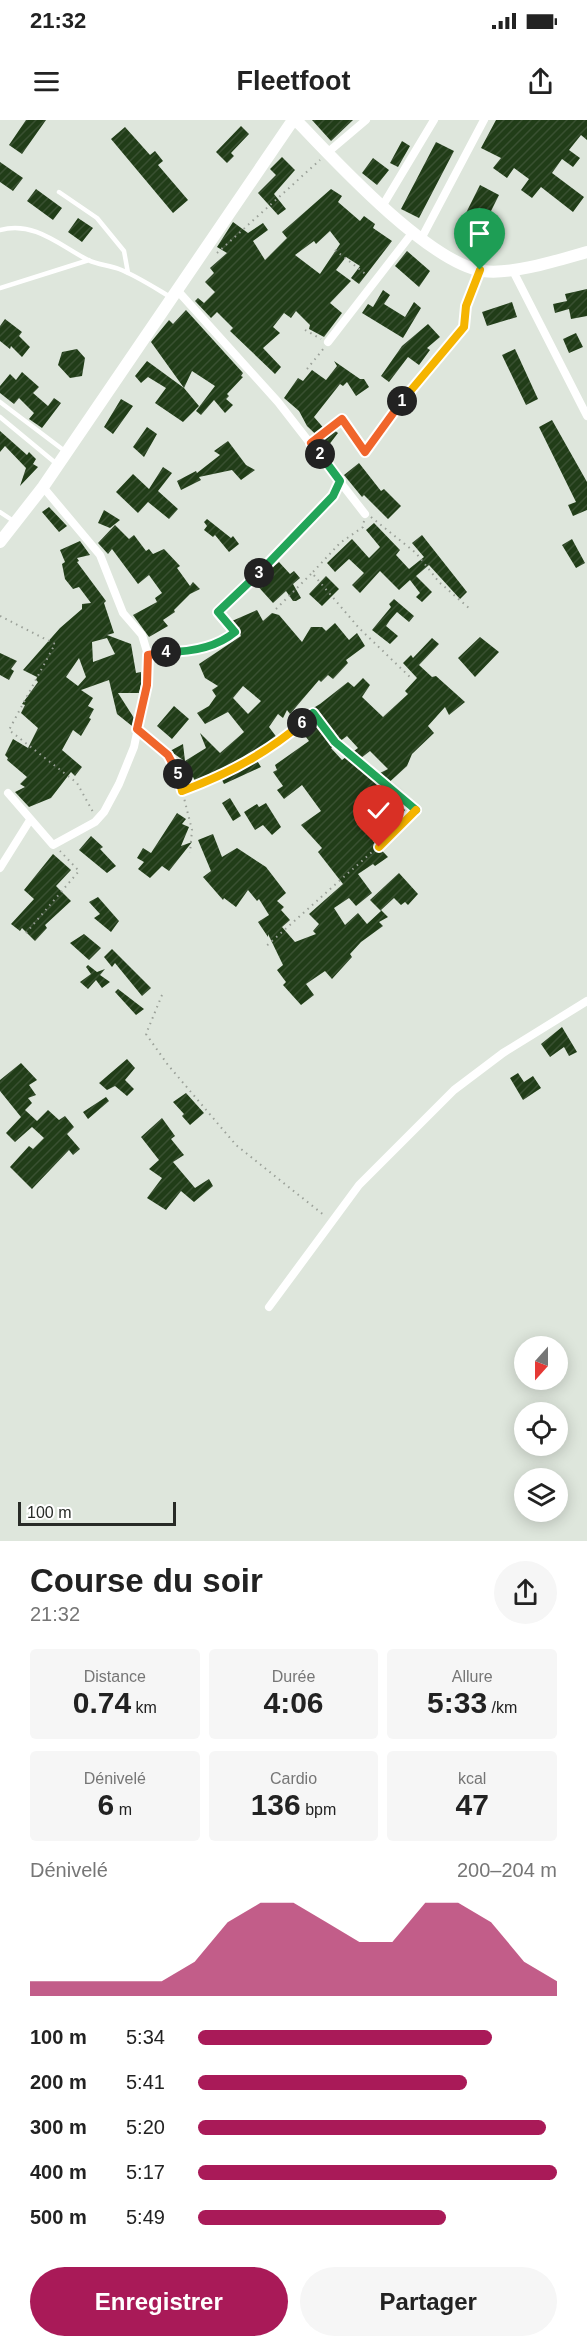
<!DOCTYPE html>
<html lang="fr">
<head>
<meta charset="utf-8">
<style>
	body { margin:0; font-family:Arial,sans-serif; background:#f6f6f6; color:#222; height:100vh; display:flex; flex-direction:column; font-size:22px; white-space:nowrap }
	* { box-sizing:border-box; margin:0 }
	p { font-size:20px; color:#767676 }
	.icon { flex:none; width:33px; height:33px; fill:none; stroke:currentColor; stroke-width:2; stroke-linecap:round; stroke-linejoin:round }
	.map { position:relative; height:1421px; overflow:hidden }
	.sheet { display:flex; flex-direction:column; background:#fff; flex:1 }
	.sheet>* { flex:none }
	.needle { width:39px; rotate:201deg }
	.buttons { position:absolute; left:514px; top:1216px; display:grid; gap:12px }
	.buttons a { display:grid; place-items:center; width:54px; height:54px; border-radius:50%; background:#fff; box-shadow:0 3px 15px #0003; font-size:30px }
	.scale { position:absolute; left:18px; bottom:15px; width:158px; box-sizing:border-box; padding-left:6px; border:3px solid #282b27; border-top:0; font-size:16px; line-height:21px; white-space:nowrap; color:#282b27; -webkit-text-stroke:4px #fff; paint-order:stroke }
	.pin { position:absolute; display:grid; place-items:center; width:51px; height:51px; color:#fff; margin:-62px -26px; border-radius:50% 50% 50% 0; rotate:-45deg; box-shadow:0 0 6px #0007 }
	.pin .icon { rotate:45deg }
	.km { position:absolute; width:30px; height:30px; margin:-15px; border-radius:50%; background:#222; color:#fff; font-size:16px; line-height:30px; text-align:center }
	.round { display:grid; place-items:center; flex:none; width:63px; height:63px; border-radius:32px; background:#f6f6f6 }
	.summary { display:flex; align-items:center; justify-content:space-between; height:102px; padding:0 30px }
	h1 { font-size:33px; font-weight:800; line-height:45px }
	.metrics { display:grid; grid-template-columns:repeat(3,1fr); gap:9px; height:102px; padding:6px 30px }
	.metrics div { display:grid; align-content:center; border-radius:6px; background:#f6f6f6; text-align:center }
	.metrics b { font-size:30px; font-weight:800 }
	.metrics small { font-size:16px; font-weight:400 }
	.metrics p { font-size:16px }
	.chart { height:168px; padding:12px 30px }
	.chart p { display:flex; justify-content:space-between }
	.chart svg { width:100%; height:108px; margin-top:6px; fill:#a91a58; opacity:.7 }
	.primary-button { display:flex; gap:12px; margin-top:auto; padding:12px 30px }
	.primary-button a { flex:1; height:69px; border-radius:36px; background:#a91a58; color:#fff; font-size:24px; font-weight:800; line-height:69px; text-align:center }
	.primary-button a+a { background:#f6f6f6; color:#222 }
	ul { padding:0 30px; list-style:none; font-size:20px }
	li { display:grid; grid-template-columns:96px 72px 1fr; align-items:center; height:45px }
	li i { height:15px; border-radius:8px; background:#a91a58 }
	.status { display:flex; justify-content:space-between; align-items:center; height:42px; padding:0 30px; background:#fff; direction:ltr }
	.status svg { height:16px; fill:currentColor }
	header { display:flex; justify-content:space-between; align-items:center; height:78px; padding:0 30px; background:#fff; font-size:27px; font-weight:800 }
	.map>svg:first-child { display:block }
	.building { fill:url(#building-hatch); fill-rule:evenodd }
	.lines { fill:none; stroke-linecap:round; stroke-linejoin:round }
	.path { stroke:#9ba199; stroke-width:2; stroke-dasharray:1.5 4.5; stroke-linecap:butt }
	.lane { stroke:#fff; stroke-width:4.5 }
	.street { stroke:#fff; stroke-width:8 }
	.secondary { stroke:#fff; stroke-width:12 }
	.split-1-casing { stroke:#fff; stroke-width:12 }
	.split-2-casing { stroke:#fff; stroke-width:12 }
	.split-3-casing { stroke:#fff; stroke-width:12 }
	.split-4-casing { stroke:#fff; stroke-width:12 }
	.split-5-casing { stroke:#fff; stroke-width:12 }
	.split-6-casing { stroke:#fff; stroke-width:12 }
	.split-7-casing { stroke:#fff; stroke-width:12 }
	.split-8-casing { stroke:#fff; stroke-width:12 }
	.split-1 { stroke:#f5b400; stroke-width:8 }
	.split-2 { stroke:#f0652b; stroke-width:8 }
	.split-3 { stroke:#22a559; stroke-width:8 }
	.split-4 { stroke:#22a559; stroke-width:8 }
	.split-5 { stroke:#f0652b; stroke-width:8 }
	.split-6 { stroke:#f5b400; stroke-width:8 }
	.split-7 { stroke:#22a559; stroke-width:8 }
	.split-8 { stroke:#f5b400; stroke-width:8 }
</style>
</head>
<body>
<div class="status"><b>21:32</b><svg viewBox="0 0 49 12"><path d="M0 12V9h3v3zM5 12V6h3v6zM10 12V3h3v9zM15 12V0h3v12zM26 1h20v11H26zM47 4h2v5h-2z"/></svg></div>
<header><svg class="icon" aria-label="menu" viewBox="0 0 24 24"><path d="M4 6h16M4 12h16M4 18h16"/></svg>Fleetfoot<svg class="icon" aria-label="share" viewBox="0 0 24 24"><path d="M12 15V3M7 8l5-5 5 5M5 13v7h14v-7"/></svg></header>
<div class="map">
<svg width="587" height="1421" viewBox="0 0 587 1421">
	<defs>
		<pattern id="building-hatch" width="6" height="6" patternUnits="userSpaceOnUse" patternTransform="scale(1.5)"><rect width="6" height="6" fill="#213d18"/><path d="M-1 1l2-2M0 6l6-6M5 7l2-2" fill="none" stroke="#395031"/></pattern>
	</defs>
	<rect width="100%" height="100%" fill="#dee6dc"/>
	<path class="building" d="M26 0H46L22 34 9 25Z
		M312 0H353L331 21Z
		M496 0H587V20L581 15 569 30 580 38 573 47 562 39 552 53 584 77 573 92 541 67 532 78 521 70 529 59 514 48 507 58 493 48 501 38 481 28Z
		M241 6 249 14 231 33 234 36 227 43 216 32Z
		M125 7 150 35 155 31 163 41 158 45 188 80 173 93 111 19Z
		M402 21 410 26 398 47 390 43Z
		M436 22 454 31 419 98 401 89Z
		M282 37 295 50 274 74 286 89 278 95 258 73 276 55 270 49Z
		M373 38 389 50 377 65 362 53Z
		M0 42 23 58 13 71 0 62Z
		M480 65 499 75 485 103 466 93Z
		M36 69 62 88 53 100 27 81Z
		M331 69 342 76 338 82 360 101 364 96 375 104 373 108 392 121 359 164 351 158 360 146 346 137 336 150 351 161 330 183 342 193 324 217 309 209 310 205 296 191 291 198 284 193 273 207 280 213 263 228 281 247 275 254 230 211 233 208 217 192 211 198 195 181 198 178 204 183 215 172 205 162 214 153 210 148 227 133 217 127 233 102 248 113 263 103 268 110 253 121 265 140 287 118 282 112ZM330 111 340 124 320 154 295 135 314 121 316 124Z
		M78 98 93 108 82 122 68 112Z
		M407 131 430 151 419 167 395 146Z
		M587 169V196L571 199 569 189 555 193 553 184 567 181 565 174Z
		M383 170 390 175 384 184 405 197 414 182 421 188 403 218 362 193 368 184 373 187Z
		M512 182 517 197 487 206 482 192Z
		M186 190 243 253 241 256 243 257 227 274 229 276 226 279 233 285 225 293 214 280 201 295 196 291 215 266 192 251 184 268 151 222 169 200 173 204Z
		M5 199 22 212 19 216 30 227 22 237 11 226 10 229 0 221V206Z
		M428 204 440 217 427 228 430 230 419 245 408 237 389 262 381 256 402 226Z
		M576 213 583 227 569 233 563 219Z
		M77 229 85 238 82 256 70 258 58 245 62 232Z
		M515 229 538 279 526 285 502 235Z
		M147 241 184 268 199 286 183 302 155 283 166 268 148 257 141 263 135 256Z
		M334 241 360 259H364L369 267 356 276 347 262 343 266 340 264 314 297 327 312 330 307 338 313 328 326 307 306 299 291 284 278 298 258 303 261 312 250 326 260 337 246Z
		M22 252 39 267 33 273 48 286 54 278 61 283 42 308 29 299 34 293 19 278 14 284 0 273V266L10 254 16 260Z
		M121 279 133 286 113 314 104 307Z
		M552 300 587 362V390L573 396 568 385 576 382 539 307Z
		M147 307 157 314 144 337 133 327Z
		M0 311 27 335 29 332 36 339 33 344 38 347 20 366 26 348 5 326 0 332Z
		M228 321 246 345 255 350 241 360 232 350 199 357 201 360 181 370 177 361 196 351 197 353 220 335 214 331Z
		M359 343 381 371 384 369 401 386 388 399 364 375 362 377 344 355Z
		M163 347 172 353 158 371 178 389 169 399 148 382 138 393 116 372 133 354 149 369Z
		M49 387 67 406 59 412 42 392Z
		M104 390 120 400 110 408 98 403Z
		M207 399 231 418 233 416 239 424 229 432 215 415 213 417 204 410 207 406 204 402Z
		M374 403 400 430 396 435 409 449 424 437 412 423 422 415 467 472 460 479 429 445 416 456 432 472 422 482 416 477 420 473 410 460 399 470 380 451 360 473 352 465 364 453 349 439 335 452 327 443 352 419 369 438 380 427 366 410Z
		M115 405 129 419 134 415 146 431 149 429 153 434 164 429 180 446 177 448 190 466 193 462 200 469 190 474 174 490 175 492 163 500 168 506 149 517 133 495 157 482 155 478 162 473 149 455 138 464 112 429 108 434 98 423Z
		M572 419 585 443 576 448 562 425Z
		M80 421 90 435 77 438 79 441 77 442 106 481 104 483 114 513 107 515 131 524 136 553 141 552V564L139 573H118L134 598 132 606 117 594 109 560 81 570 93 578 88 586 94 589 89 598 91 599 81 616 73 610 62 630 82 647 75 656 71 652 51 678 29 687 15 672 25 667 20 664 27 657 7 640 8 638 5 635 13 619 28 628 38 608 21 593 25 585 22 584 38 562 36 560 37 557 23 550 60 508 82 489V484L91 483 79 467 73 469 65 459 62 444 65 442 60 430ZM107 518 115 534 93 542 92 522ZM79 538 86 557 78 566 66 557Z
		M279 442 290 454 294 451 300 458 293 464 301 478 296 481H293L286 471 273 483 254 462Z
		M326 456 339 469 322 486 309 474Z
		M394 479 414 496 409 502 397 492 390 500 386 506 398 516 390 524 372 510 391 487 389 484Z
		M257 490 263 501 272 493 279 495 302 522 311 507H322L326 511 335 503 349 520 357 513 365 526 346 540 348 543 333 559 328 555 321 562 319 560 290 594 287 590 283 598 278 594 269 607 278 619 268 628 253 634 261 647 224 664 218 652 195 661 193 657 187 659 180 647 186 642 170 631 183 624 185 641 206 628 200 613 220 633 244 612 228 592 205 604 197 593 209 586 216 576 212 570 218 566 205 558 199 544 241 516 232 501ZM243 566 261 581 248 594 233 578Z
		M480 517 499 532 475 557 458 538Z
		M432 518 439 524 419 545 432 557 436 556 465 582 449 595 445 587 428 606 434 613 412 634 407 646 384 667 398 678 396 682 405 690 390 712 384 707 373 721 388 737 375 746 373 744 358 754 372 773 356 786 349 778 334 788 345 805 358 793 367 804 381 791 370 780 399 753 418 774 408 785 405 782 401 785 394 778 381 790 388 797 379 802 383 806 361 822 350 834 352 837 332 859 325 851 306 864 314 875 301 885 283 865 286 862 277 850 283 845 268 814V817L258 802 269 795 259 779 257 781 248 770 236 787 224 778 223 780 203 757 211 751 198 720 213 714 222 737 237 728 266 747 286 773 277 781 284 787 281 790 290 800 282 807 295 822 316 814 313 811 319 804 309 794 343 764 318 732 322 728 301 705 321 691 302 665 284 679 277 670 283 666 273 652 277 650 275 645 309 621 299 608 301 606 295 599 320 584 348 562 354 567 363 558 370 565 362 577 383 597 408 574 405 571 417 558 403 543 411 535 413 538ZM347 616 358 628 342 640 331 628ZM370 631 388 649 370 658 356 642Z
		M0 533 17 541 11 549 14 551 9 560 0 555Z
		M174 586 189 599 172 619 157 606Z
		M230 678 241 696 233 701 222 683Z
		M266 683 281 707 272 715 263 705 255 710 244 692 257 684 259 687Z
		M177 693 186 699 182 704 189 707 181 726 192 722 169 751 162 746 150 758 138 749 144 742 137 738 143 728 151 733Z
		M91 716 103 727 100 729 116 746 107 753 79 730Z
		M53 734 71 750 56 766 71 781 45 805 47 808 35 821 22 808 20 811 11 804 34 779 24 770Z
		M98 777 119 801 111 812 94 798 100 794 89 782Z
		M84 814 101 828 89 840 70 823Z
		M112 829 151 868 142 876 115 843 112 847 104 837Z
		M88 845 97 852 105 849 100 855 110 862 102 868 96 860 88 869 80 862 91 854 86 847Z
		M118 869 144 889 136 895 115 872Z
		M562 907 577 932 569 936 564 927 550 937 541 924Z
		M127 939 135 948 125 960 134 969 127 976 115 966 107 970 99 963Z
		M21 943 37 960 29 965 36 975 28 978 32 983 25 990 37 1001 48 990 59 1000 65 996 74 1007 67 1014 80 1029 73 1035 69 1030 32 1069 10 1047 29 1026 33 1029 44 1018 32 1007 15 1022 6 1013 21 997 0 971V960Z
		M518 953 524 962 533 956 541 968 523 980 510 958Z
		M186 973 204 993 190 1005 182 996 184 994 173 982Z
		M106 977 109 981 88 999 83 992Z
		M162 998 175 1016 171 1019 184 1035 173 1042 195 1068 209 1059 213 1066 194 1082 181 1071 166 1090 147 1078 162 1058 149 1049 159 1040 141 1017Z"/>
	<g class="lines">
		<path class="path" d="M335 130 368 156
			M217 133 320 40
			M305 210 321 219
			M307 249 324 228
			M318 317 342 299 365 332 382 312 389 296 458 213
			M371 397 416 433 439 462 470 489
			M364 401 363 407 340 423 312 453 359 508 412 559
			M276 489 312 453
			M0 496 55 524 9 610 77 663 93 692
			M156 533C184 528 212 531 235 512L218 492 286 429 335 371
			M146 615 168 635 177 650 192 710 190 733
			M182 671C231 653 273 628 313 593L335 622 418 691 264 828
			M26 813 79 751 60 731
			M162 875 146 914 168 945 236 1025 325 1096"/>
		<path class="lane" d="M59 72 97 98 124 131 128 153
			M0 110C35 101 59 125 88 140 98 145 109 145 119 149 137 156 155 168 172 178
			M0 168 89 140
			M0 282 66 332
			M0 297 58 345
			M0 392 15 402"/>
		<path class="street" d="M327 33 366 0
			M383 85 434 0
			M421 119 484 0
			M512 149 587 296
			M177 170 278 282 365 394
			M464 207 466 186 480 150
			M328 222 413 112
			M8 673 53 725 95 702 104 692 119 664 134 627 147 565 148 535 142 515 123 493 100 435 43 367
			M0 748 30 700
			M269 1187 359 1065 454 970 503 933 587 881"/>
		<path class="secondary" d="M296 0C335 41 429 143 483 151 512 155 559 140 587 132
			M0 422 43 367 293 0"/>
	</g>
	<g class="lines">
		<g class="split-1-casing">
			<path id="split-1" d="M402 281 464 207 466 186 480 150"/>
		</g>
		<g class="split-2-casing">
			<path id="split-2" d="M320 334 311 323 342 299 365 332 402 281"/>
		</g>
		<g class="split-3-casing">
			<path id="split-3" d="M259 453 333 376 340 361 320 334"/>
		</g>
		<g class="split-4-casing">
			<path id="split-4" d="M166 532C190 532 217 527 235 512L218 492 259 453"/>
		</g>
		<g class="split-5-casing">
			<path id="split-5" d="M166 532 148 535 147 565 137 609 168 635 178 654"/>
		</g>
		<g class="split-6-casing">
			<path id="split-6" d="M178 654 182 671C226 655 267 633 302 603"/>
		</g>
		<g class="split-7-casing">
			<path id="split-7" d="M302 603 313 593 335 622 416 690"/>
		</g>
		<g class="split-8-casing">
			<path id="split-8" d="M379 727 416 690"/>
		</g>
		<use href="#split-1" class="split-1"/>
		<use href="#split-2" class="split-2"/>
		<use href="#split-3" class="split-3"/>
		<use href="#split-4" class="split-4"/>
		<use href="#split-5" class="split-5"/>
		<use href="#split-6" class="split-6"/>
		<use href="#split-7" class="split-7"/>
		<use href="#split-8" class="split-8"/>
	</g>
</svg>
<div class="buttons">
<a><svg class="needle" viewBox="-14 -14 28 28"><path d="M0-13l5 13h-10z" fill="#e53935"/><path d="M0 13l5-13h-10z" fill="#767676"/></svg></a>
<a><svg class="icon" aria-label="locate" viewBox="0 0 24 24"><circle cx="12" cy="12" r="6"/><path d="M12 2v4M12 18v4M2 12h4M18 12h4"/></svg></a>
<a><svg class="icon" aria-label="layers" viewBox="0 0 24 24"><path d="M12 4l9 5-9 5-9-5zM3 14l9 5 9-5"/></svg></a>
</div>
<div class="scale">100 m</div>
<div class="pin" style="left:480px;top:150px;background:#1e9e55"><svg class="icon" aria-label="arrive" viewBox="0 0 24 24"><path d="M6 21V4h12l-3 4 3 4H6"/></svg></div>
<div class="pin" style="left:379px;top:727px;background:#d93025"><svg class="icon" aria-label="check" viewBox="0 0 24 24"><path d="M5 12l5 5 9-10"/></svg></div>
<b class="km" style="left:402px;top:281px">1</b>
<b class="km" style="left:320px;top:334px">2</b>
<b class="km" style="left:259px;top:453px">3</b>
<b class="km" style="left:166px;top:532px">4</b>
<b class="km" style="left:178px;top:654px">5</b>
<b class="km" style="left:302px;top:603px">6</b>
</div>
<section class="sheet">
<div class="summary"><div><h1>Course du soir</h1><p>21:32</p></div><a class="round"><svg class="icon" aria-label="share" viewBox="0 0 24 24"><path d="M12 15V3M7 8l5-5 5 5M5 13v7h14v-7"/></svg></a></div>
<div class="metrics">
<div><p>Distance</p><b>0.74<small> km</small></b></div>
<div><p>Durée</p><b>4:06</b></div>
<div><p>Allure</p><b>5:33<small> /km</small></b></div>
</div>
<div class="metrics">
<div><p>Dénivelé</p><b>6<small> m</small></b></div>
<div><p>Cardio</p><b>136<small> bpm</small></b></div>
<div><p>kcal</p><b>47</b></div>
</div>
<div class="chart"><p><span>Dénivelé</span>200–204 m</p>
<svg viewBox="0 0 160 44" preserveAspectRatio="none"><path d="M0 44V38L10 38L20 38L30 38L40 38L50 30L60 14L70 6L80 6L90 14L100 22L110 22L120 6L130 6L140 14L150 30L160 38V44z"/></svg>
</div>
<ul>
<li><b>100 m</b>5:34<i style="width:82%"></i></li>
<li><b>200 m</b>5:41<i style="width:75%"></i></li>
<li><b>300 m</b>5:20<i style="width:97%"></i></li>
<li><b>400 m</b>5:17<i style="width:100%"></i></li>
<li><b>500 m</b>5:49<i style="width:69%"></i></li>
</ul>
<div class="primary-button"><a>Enregistrer</a><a>Partager</a></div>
</section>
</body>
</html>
